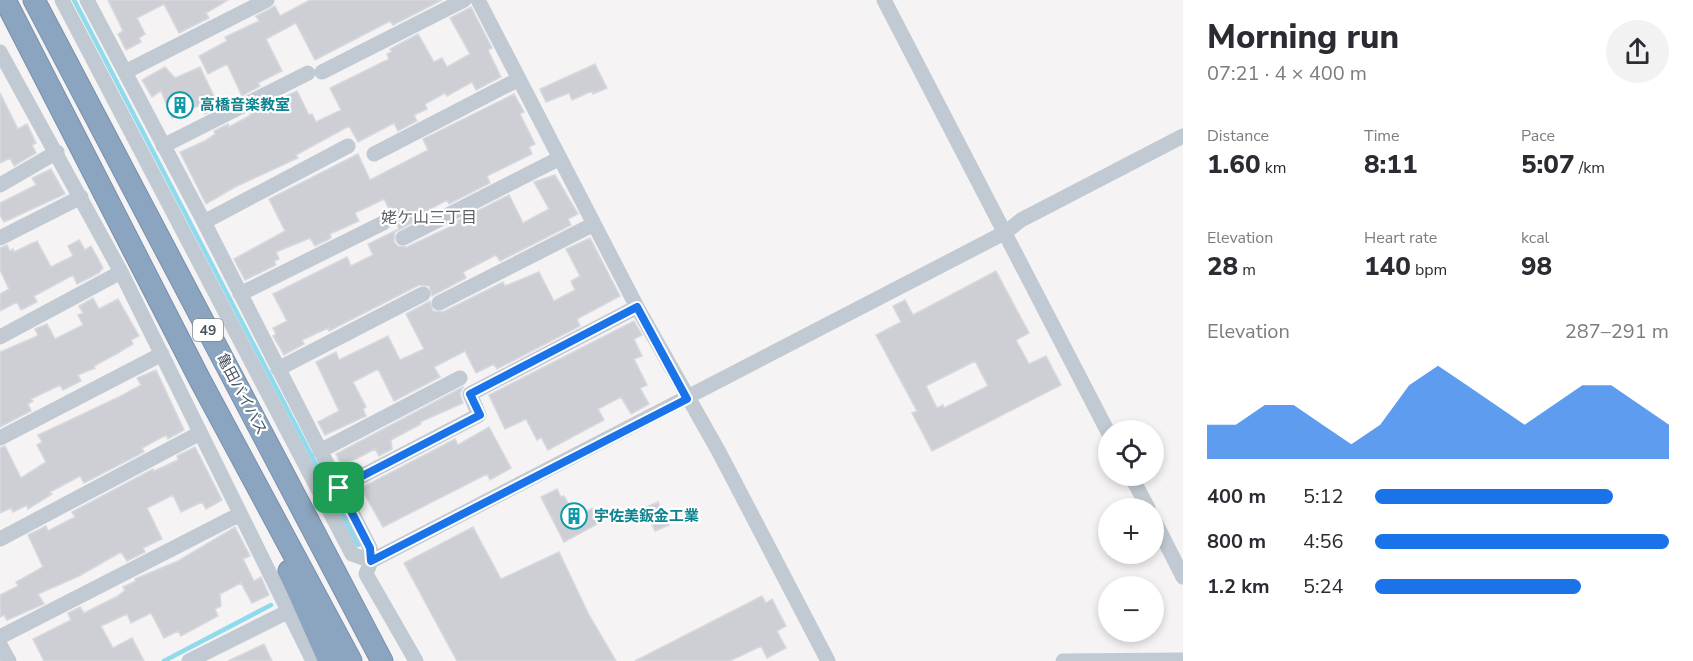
<!DOCTYPE html>
<html lang="en">
<head>
<meta charset="utf-8">
<style>
	body { margin:0; font-family:"Nunito Sans","Noto Sans JP",sans-serif; background:#f2f2f3; color:#2b2b33; height:100vh; display:flex; flex-direction:column; font-size:22px; white-space:nowrap }
	* { box-sizing:border-box; margin:0 }
	p { font-size:20px; color:#7c7c81 }
	.icon { flex:none; width:33px; height:33px; fill:none; stroke:currentColor; stroke-width:2; stroke-linecap:round; stroke-linejoin:round }
	.map { position:relative; flex:1; overflow:hidden }
	.side { display:flex; flex-direction:column; background:#fff; width:510px }
	.side>* { flex:none }
	.controls { position:absolute; left:1098px; top:420px; display:grid; gap:12px }
	.controls a { display:grid; place-items:center; width:66px; height:66px; border-radius:50%; background:#fff; box-shadow:0 3px 9px #0003; font-size:30px }
	.pin { position:absolute; display:grid; place-items:center; width:51px; height:51px; color:#fff; margin:-26px; border-radius:12px; box-shadow:0 3px 9px #0006 }
	.round { display:grid; place-items:center; flex:none; width:63px; height:63px; border-radius:32px; background:#f2f2f3 }
	.head { display:flex; align-items:center; justify-content:space-between; height:102px; padding:0 24px }
	h1 { font-size:33px; font-weight:800; line-height:45px }
	.metrics { display:grid; grid-template-columns:repeat(3,1fr); gap:9px; height:102px; padding:6px 24px }
	.metrics div { display:grid; align-content:center }
	.metrics b { font-size:26px; font-weight:800 }
	.metrics small { font-size:16px; font-weight:400 }
	.metrics p { font-size:16px }
	.chart { height:168px; padding:12px 24px }
	.chart p { display:flex; justify-content:space-between }
	.chart svg { width:100%; height:108px; margin-top:6px; fill:#1a73e8; opacity:.7 }
	ul { padding:0 24px; list-style:none; font-size:20px }
	li { display:grid; grid-template-columns:96px 72px 1fr; align-items:center; height:45px }
	li i { height:15px; border-radius:8px; background:#1a73e8 }
	main { display:flex; flex:1; min-height:0 }
	.map>svg:first-child { display:block }
	.lines { fill:none; stroke-linecap:round; stroke-linejoin:round }
	.stream { stroke:#90daee; stroke-width:4.5 }
	.building { fill:#cdcfd5; stroke:#d7d9de; stroke-width:1.5; fill-rule:evenodd }
	.highway-casing { stroke:#7690ad; stroke-width:23 }
	.minor { stroke:#c1cad2; stroke-width:15 }
	.highway { stroke:#8ba5c1; stroke-width:21 }
	.route-casing { stroke:#fff; stroke-width:12 }
	.route { stroke:#1a73e8; stroke-width:8 }
	.labels { text-anchor:middle; dominant-baseline:central; stroke-width:4.5; stroke-linejoin:round; paint-order:stroke }
	.shield { fill:#fff; stroke:#808990; stroke-width:1.5 }
	.shield-label { font-size:14px; font-weight:bold; fill:#4a5661 }
	.culture-label { font-size:15px; font-weight:bold; fill:#0d838f; stroke:#fff; text-anchor:start }
	.street-label { font-size:15px; fill:#4a5661; stroke:#fff }
	.neighbourhood-label { font-size:16px; fill:#5f6368; stroke:#fff }
</style>
</head>
<body>
<main>
<div class="map">
<svg width="1183" height="661" viewBox="0 0 1183 661">
	<rect width="100%" height="100%" fill="#f5f3f3"/>
	<g class="lines">
		<path class="stream" d="M74 0 358 545
			M164 661 271 605"/>
	</g>
	<path class="building" d="M108 0H228L206 13 209 18 179 33 164 4 137 18 145 34 139 38 141 42 126 50 118 34 123 31Z
		M310 0H442L393 25 390 21 315 60 296 23 266 39 282 71 258 83 260 86 242 96 227 64 208 74 199 56 227 41 225 37 259 21 256 16 275 6 280 16Z
		M471 7 492 48 488 50 501 77 476 90 472 82 447 96 445 93 425 104 427 109 414 115 417 121 398 131 394 123 358 142 349 126 296 155 298 158 235 187 206 204 180 152 205 141 215 134 214 131 228 124 229 127 251 115 250 113 297 91 309 115 312 114 316 122 341 110 330 88 389 59 387 54 392 52 390 49 418 34 434 62 442 58 447 67 470 54 450 18Z
		M595 64 607 88 593 94 592 91 572 100 569 93 546 102 540 89Z
		M165 67 175 78 200 67 219 107 205 114 200 105 172 118 161 91 152 97 142 80Z
		M0 93 18 129 27 124 36 143 32 145 36 153 14 166 10 158 0 163Z
		M514 94 524 112 520 114 535 144 529 147 532 154 487 176 490 183 449 204 447 200 425 212 427 215 395 232 394 242 398 246 407 247 458 223 457 221 509 195 523 223 549 209 534 182 555 175 578 214 568 219 571 225 500 261 496 255 463 272 466 278 432 296 429 286 419 285 329 331 328 328 302 340 304 344 284 355 273 336 276 334 273 328 287 321 273 294 347 257 351 266 373 255 368 244 399 229 384 199 355 213 359 221 330 234 331 238 315 246 310 238 276 252 279 259 274 261 276 265 245 280 234 259 285 231 269 199 358 154 370 180 428 150 423 139Z
		M51 169 65 194 4 222 0 215V203L36 185 32 178Z
		M590 238 620 296 577 319 580 326 497 369 494 364 476 373 465 351 434 367 440 377 394 401 378 369 353 382 366 407 363 409 366 416 325 435 318 422 339 411 316 362 336 352 339 360 388 336 400 360 424 349 406 314 430 301 433 311 443 312 503 282 505 286 539 272 554 301 575 290 571 281 580 276 566 249Z
		M79 240 85 250 91 246 103 268 99 273 77 284 73 275 34 296 37 302 21 310 17 302 0 311V294L9 289 0 270V248L7 245 10 251 13 249 14 252 37 241 51 267 73 256 68 246Z
		M996 271 1029 333 1016 340 1029 364 1046 356 1061 385 932 451 912 413 917 411 876 335 901 322 893 306 905 300 913 315ZM975 361 988 386 944 408 943 405 937 408 926 386Z
		M93 298 99 309 118 299 139 336 131 340 133 344 118 353 94 366 95 368 78 375 81 381 63 390 60 385 31 399 33 401 28 404 31 411 0 427V352L35 337 38 335 35 329 47 324 55 339 83 325 78 315 83 313 79 306Z
		M634 321 642 335 634 339 642 356 634 359 647 385 640 388 649 404 631 414 621 397 598 409 604 420 548 450 541 437 537 440 526 419 505 429 489 395Z
		M156 370 184 430 168 439 166 435 142 448 144 452 84 483 80 476 50 492 52 494 28 509 27 505 13 512 11 508 0 513V448L5 446 21 478 46 462 37 445 42 442 38 435 121 396 141 385 137 378Z
		M463 387 460 394 463 403 420 422 421 424 391 440 392 449 379 456 375 449 342 466 336 454Z
		M489 427 511 468 490 480 487 474 383 527 361 488 455 439 458 445Z
		M195 447 222 500 206 509 202 502 181 512 173 495 147 508 162 539 143 548 145 552 127 561 121 552 79 576 38 594 44 604 7 620 4 615 0 617V595L18 586 16 582 43 567 28 535 46 526 48 531 75 517 72 512 153 469 154 471 178 460 177 456Z
		M557 489 561 497 564 496 574 514 579 511 581 514 593 508 601 522 564 542 541 497Z
		M658 502 669 525 655 531 644 508Z
		M235 527 250 556 243 559 254 581 261 577 269 595 252 603 241 583 220 594 221 606 215 609 218 616 181 636 178 631 164 638 151 613 131 623 127 614 101 626 113 648 132 638 144 661H44L33 639 71 620 68 613 80 607 84 613 118 596 125 590 123 587 136 581 135 579 178 561Z
		M473 527 501 579 559 552 589 615 616 661H457L404 563Z
		M762 596 766 603 772 599 786 626 777 631 786 648 767 658 761 646 730 661H635Z
		M264 644 272 661H228Z"/>
	<g class="lines">
		<g class="highway-casing">
			<path id="highway" d="M5 0 200 380 351 661
				M34 0 382 661
				M289 571 329 661"/>
		</g>
		<path class="minor" d="M62 0 352 554 371 561 1006 232 1021 220 1183 136
			M87 0 204 222 370 548 371 561 366 574 416 661
			M478 0 637 307 719 452 828 661
			M884 0 1108 432
			M0 52 121 272 313 661
			M125 72 267 0
			M322 72 464 0
			M163 146 308 73
			M374 154 519 79
			M0 185 57 152
			M204 222 348 146
			M0 238 81 197
			M403 238 560 158
			M240 294 383 223
			M439 303 594 224
			M0 337 121 272
			M278 369 423 294
			M0 438 162 354
			M320 451 460 378
			M1131 476 1148 508
			M339 488 479 415 470 394 637 307
			M1154 520 1183 577
			M0 539 200 433
			M0 637 240 514
			M0 645 9 661
			M189 661 289 611
			M1063 661 1183 660"/>
		<use href="#highway" class="highway"/>
	</g>
	<g class="lines">
		<g class="route-casing">
			<path id="route" d="M637 307 687 399 371 561 370 548 339 488 480 415 470 394Z"/>
		</g>
		<use href="#route" class="route"/>
	</g>
	<defs>
		<g id="building-ring" transform="scale(1.35)"><circle r="9.5" fill="#fff" stroke="#0f9aa8" stroke-width="1.5"/><path d="M-4-6H4V6H1V3H-1V6H-4ZM-2.5-4.3h1.7v1.8h-1.7ZM.8-4.3h1.7v1.8H.8ZM-2.5-1h1.7V.8h-1.7ZM.8-1h1.7V.8H.8Z" fill="#0f9aa8"/></g>
	</defs>
	<g fill-rule="evenodd">
		<use href="#building-ring" x="180" y="105"/>
		<use href="#building-ring" x="574" y="516"/>
	</g>
	<g class="labels">
		<rect class="shield" x="193" y="319" width="30" height="22" rx="4.5"/>
		<g class="shield-label">
			<text x="208" y="330">49</text>
		</g>
		<g class="culture-label">
			<text x="200" y="105">高橋音楽教室</text>
			<text x="594" y="516">宇佐美鈑金工業</text>
		</g>
		<g class="street-label">
			<text transform="translate(242 394) rotate(62)">亀田バイパス</text>
		</g>
		<g class="neighbourhood-label">
			<text x="429" y="218">姥ケ山三丁目</text>
		</g>
	</g>
</svg>
<div class="controls">
<a><svg class="icon" aria-label="locate" viewBox="0 0 24 24"><circle cx="12" cy="12" r="6"/><path d="M12 2v4M12 18v4M2 12h4M18 12h4"/></svg></a>
<a>+</a>
<a>−</a>
</div>
<div class="pin" style="left:339px;top:488px;background:#1e9e55"><svg class="icon" aria-label="arrive" viewBox="0 0 24 24"><path d="M6 21V4h12l-3 4 3 4H6"/></svg></div>
</div>
<section class="side">
<div class="head"><div><h1>Morning run</h1><p>07:21 · 4 × 400 m</p></div><a class="round"><svg class="icon" aria-label="share" viewBox="0 0 24 24"><path d="M12 15V3M7 8l5-5 5 5M5 13v7h14v-7"/></svg></a></div>
<div class="metrics">
<div><p>Distance</p><b>1.60<small> km</small></b></div>
<div><p>Time</p><b>8:11</b></div>
<div><p>Pace</p><b>5:07<small> /km</small></b></div>
</div>
<div class="metrics">
<div><p>Elevation</p><b>28<small> m</small></b></div>
<div><p>Heart rate</p><b>140<small> bpm</small></b></div>
<div><p>kcal</p><b>98</b></div>
</div>
<div class="chart"><p><span>Elevation</span>287–291 m</p>
<svg viewBox="0 0 160 44" preserveAspectRatio="none"><path d="M0 44V30L10 30L20 22L30 22L40 30L50 38L60 30L70 14L80 6L90 14L100 22L110 30L120 22L130 14L140 14L150 22L160 30V44z"/></svg>
</div>
<ul>
<li><b>400 m</b>5:12<i style="width:81%"></i></li>
<li><b>800 m</b>4:56<i style="width:100%"></i></li>
<li><b>1.2 km</b>5:24<i style="width:70%"></i></li>
</ul>
</section>
</main>
</body>
</html>
